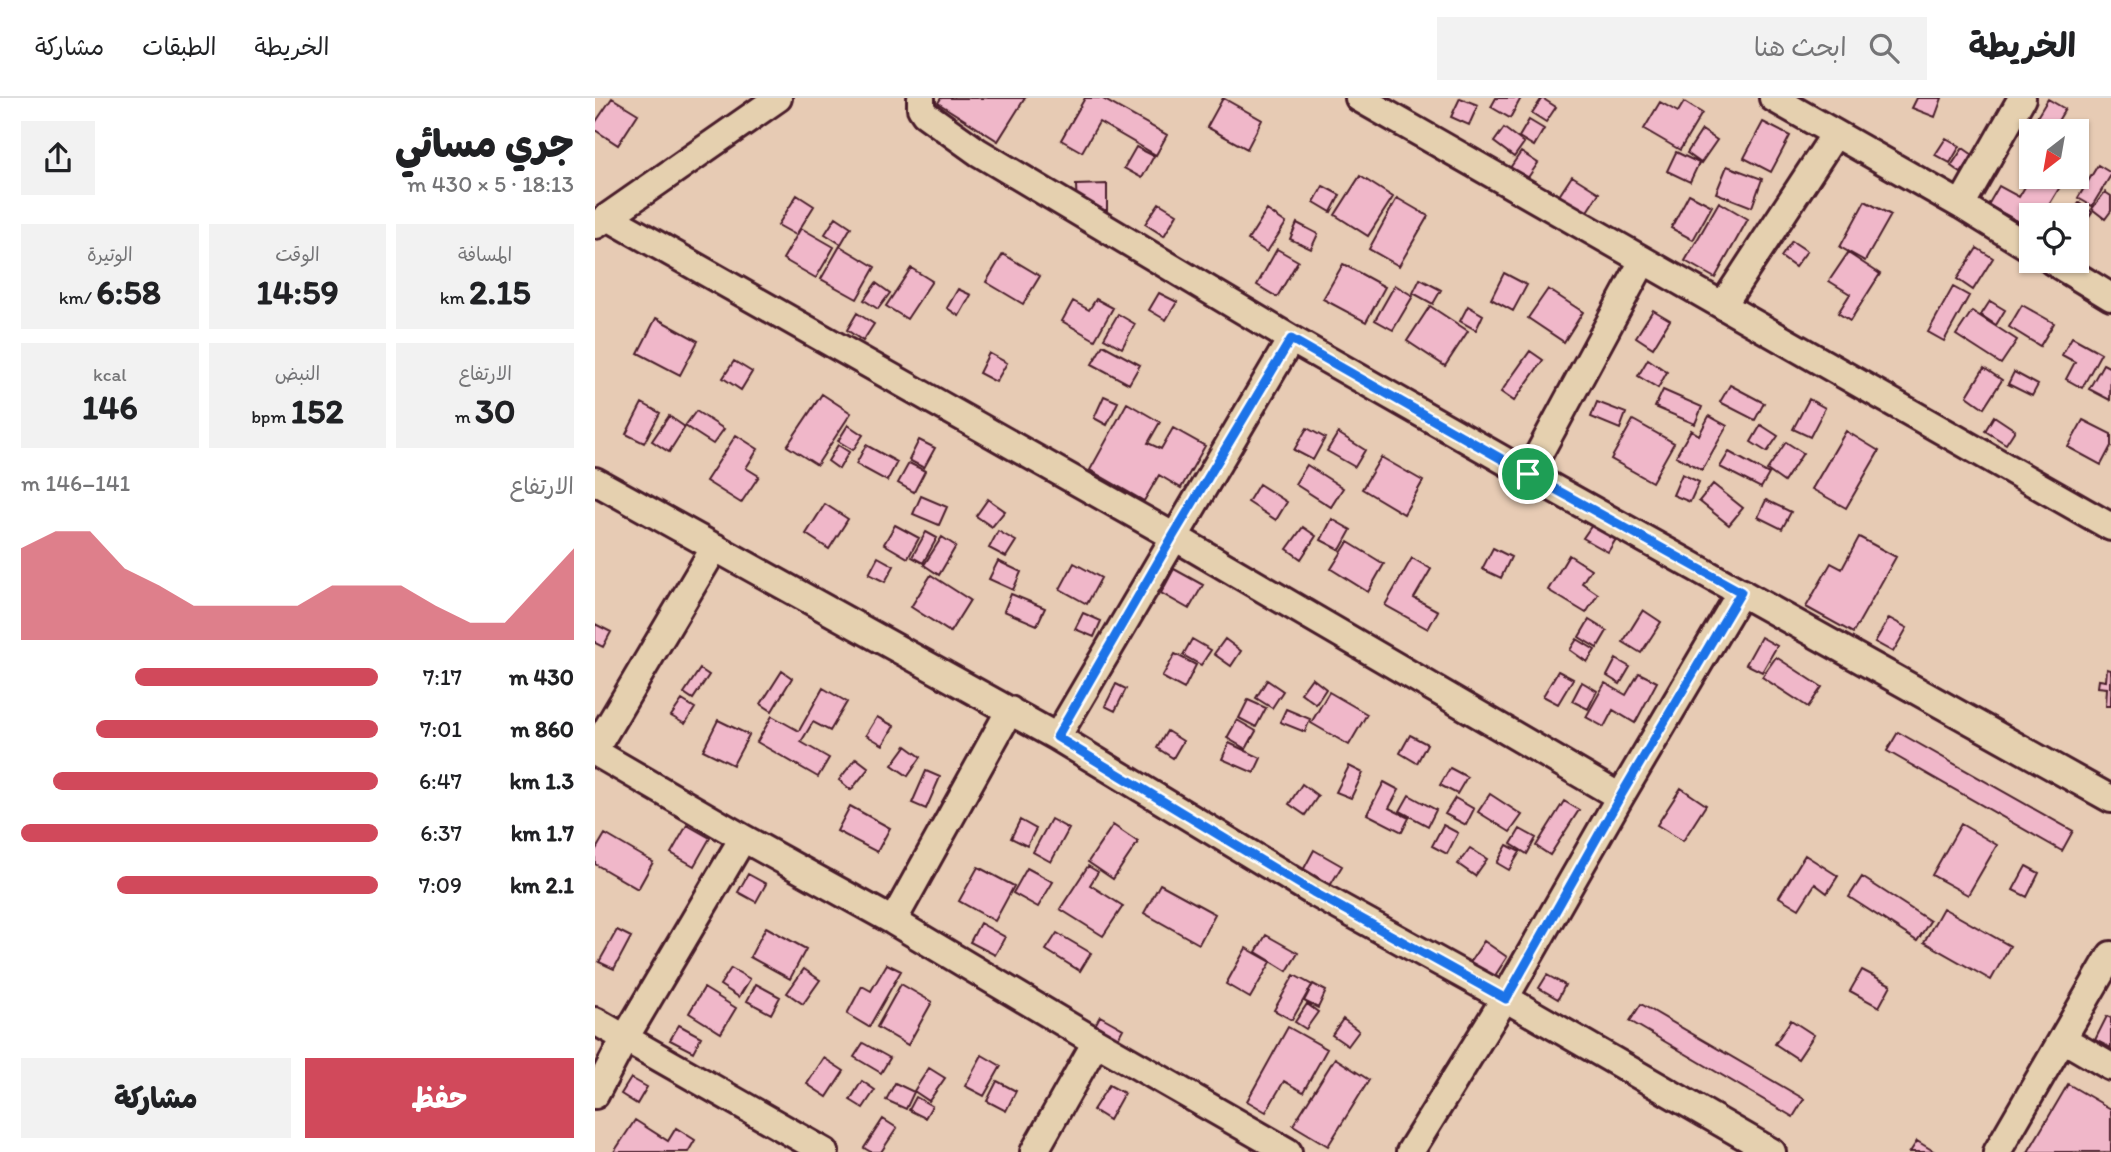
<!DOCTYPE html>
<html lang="ar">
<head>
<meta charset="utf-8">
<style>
	body { margin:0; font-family:Itim,"Playpen Sans Arabic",sans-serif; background:#f2f2f2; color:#202124; direction:rtl; height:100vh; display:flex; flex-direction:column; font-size:26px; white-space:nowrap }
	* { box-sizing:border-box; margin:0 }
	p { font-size:23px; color:#757577 }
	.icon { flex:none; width:38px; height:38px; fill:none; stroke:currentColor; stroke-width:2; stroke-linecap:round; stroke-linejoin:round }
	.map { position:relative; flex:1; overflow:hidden; direction:ltr }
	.panel { display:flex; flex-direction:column; background:#fff; width:595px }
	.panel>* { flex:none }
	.needle { width:46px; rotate:211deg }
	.controls { position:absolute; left:1424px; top:21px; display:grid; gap:14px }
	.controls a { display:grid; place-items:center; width:70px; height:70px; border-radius:0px; background:#fff; box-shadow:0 2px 5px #0004; font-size:35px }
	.pin { position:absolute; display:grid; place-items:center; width:60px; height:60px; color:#fff; margin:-30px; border:4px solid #fff; border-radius:50%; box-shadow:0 2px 7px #0007 }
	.round { display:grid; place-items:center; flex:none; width:74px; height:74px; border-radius:0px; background:#f2f2f2 }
	.head { display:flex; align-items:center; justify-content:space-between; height:119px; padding:0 21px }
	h1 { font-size:38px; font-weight:800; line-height:52px }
	.figures { display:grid; grid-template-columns:repeat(3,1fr); gap:10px; height:119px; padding:7px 21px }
	.figures div { display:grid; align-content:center; border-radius:0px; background:#f2f2f2; text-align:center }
	.figures b { font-size:35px; font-weight:800 }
	.figures small { font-size:19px; font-weight:400 }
	.figures p { font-size:19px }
	.chart { height:196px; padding:14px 21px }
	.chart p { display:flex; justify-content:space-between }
	.chart svg { width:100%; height:126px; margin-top:7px; fill:#d1495b; opacity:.7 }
	.cta { display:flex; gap:14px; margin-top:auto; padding:14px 21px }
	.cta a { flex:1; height:80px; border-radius:0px; background:#d1495b; color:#fff; font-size:28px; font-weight:800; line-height:80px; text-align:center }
	.cta a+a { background:#f2f2f2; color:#202124 }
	ul { padding:0 21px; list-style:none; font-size:23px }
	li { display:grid; grid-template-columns:112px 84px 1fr; align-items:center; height:52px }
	li i { height:18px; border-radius:9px; background:#d1495b }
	header { display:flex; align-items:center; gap:42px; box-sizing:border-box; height:98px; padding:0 35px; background:#fff; border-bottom:2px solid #e0e0e0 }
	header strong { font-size:33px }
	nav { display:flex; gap:38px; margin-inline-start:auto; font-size:24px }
	.search { width:490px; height:63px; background:#f2f2f2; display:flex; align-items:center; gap:18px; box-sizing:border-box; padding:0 24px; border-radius:0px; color:#757577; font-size:26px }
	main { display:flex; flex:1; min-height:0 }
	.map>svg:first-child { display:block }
	.building { fill:#f0b7c9; stroke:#4a1f2b; stroke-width:2 }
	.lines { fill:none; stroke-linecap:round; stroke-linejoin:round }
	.minor-casing { stroke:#4a1f2b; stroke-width:32 }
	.minor { stroke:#e5d0af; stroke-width:26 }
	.route-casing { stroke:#fff; stroke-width:14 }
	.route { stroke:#1a73e8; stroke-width:9 }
</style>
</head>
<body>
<header>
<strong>الخريطة</strong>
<div class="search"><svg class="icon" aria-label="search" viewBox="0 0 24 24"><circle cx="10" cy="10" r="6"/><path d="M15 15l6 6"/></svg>ابحث هنا</div>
<nav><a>الخريطة</a><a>الطبقات</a><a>مشاركة</a></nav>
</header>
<main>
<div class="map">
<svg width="1516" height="1054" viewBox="0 0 1516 1054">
	<rect width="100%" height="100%" fill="#e7cbb4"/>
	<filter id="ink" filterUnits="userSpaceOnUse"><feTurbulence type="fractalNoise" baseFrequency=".0143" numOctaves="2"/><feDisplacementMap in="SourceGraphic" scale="14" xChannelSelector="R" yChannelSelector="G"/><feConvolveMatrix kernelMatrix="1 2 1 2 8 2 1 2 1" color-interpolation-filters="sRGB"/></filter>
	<g filter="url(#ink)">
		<path class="building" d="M17 0 43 16 23 47 0 32V25Z
			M346 0H430L403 43 343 5Z
			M490 0H506L572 37 561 57 504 24 487 54 466 42Z
			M628 0 667 22 652 51 612 29Z
			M865 0 883 7 874 27 856 19Z
			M901 0H926L915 20 896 9Z
			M947 0 961 9 951 24 937 15Z
			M1322 0H1347L1340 19 1317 10Z
			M1453 1 1470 11 1457 33 1439 24Z
			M1065 4 1083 14 1089 4 1107 15 1085 52 1049 31Z
			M934 22 949 31 939 48 924 39Z
			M1168 24 1195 38 1176 74 1149 60Z
			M909 30 929 45 919 59 899 44Z
			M1107 32 1122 42 1106 65 1092 55Z
			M1351 40 1365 48 1355 65 1340 57Z
			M541 49 559 58 547 80 529 70Z
			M1368 50 1378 57 1366 75 1356 68Z
			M926 54 943 65 932 81 915 70Z
			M1081 54 1104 65 1095 84 1072 73Z
			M1503 67 1516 75V77L1497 108 1483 100Z
			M1132 68 1167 81 1157 109 1121 95Z
			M1437 77 1471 79 1448 117H1437V131L1393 107 1404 88 1424 99Z
			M765 78 798 99 773 138 740 117Z
			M977 78 1004 95 989 118 962 101Z
			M512 86V112H482L481 87Z
			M728 88 745 97 736 114 719 104Z
			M1510 94 1516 98V113L1510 121 1497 111Z
			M1094 96 1117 108 1098 142 1076 130Z
			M202 97 219 108 201 137 183 127Z
			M802 100 833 118 804 168 774 151Z
			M1270 103 1296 117 1270 163 1245 149Z
			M1124 104 1153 121 1120 180 1090 163Z
			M564 105 582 116 569 138 550 126Z
			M1484 105 1497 114 1482 137V117H1476Z
			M672 112 691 125 672 154 653 142Z
			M241 119 256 129 246 146 230 136Z
			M702 125 723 136 716 151 695 141Z
			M206 130 239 149 221 180 188 161Z
			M1197 143 1212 153 1200 169 1186 159Z
			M245 148 280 169 262 201 226 181Z
			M1382 150 1398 160 1378 192 1362 181Z
			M682 151 703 163 682 199 662 187Z
			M1253 155 1285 176 1255 223 1243 215 1255 196 1234 183Z
			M408 156 445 178 428 206 391 184Z
			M748 166 790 189 771 224 728 201Z
			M316 170 337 183 312 221 291 208Z
			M909 175 932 187 918 213 896 201Z
			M825 181 846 192 838 206 818 195Z
			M281 185 295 195 283 211 269 202Z
			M800 187 818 198 798 232 780 222Z
			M1358 189 1374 198 1349 243 1333 234Z
			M363 191 376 197 364 218 352 210Z
			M953 191 988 214 969 244 933 220Z
			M564 195 582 204 571 222 554 212Z
			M501 201 518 210 500 242 467 223 478 203 494 212Z
			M1395 203 1410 212 1401 227 1386 217Z
			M1427 207 1459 225 1445 248 1414 229Z
			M835 208 873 233 850 268 812 243Z
			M873 208 888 217 881 232 865 223Z
			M1058 212 1075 222 1058 250 1041 239Z
			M1377 213 1422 242 1406 266 1361 237Z
			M262 215 279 226 268 243 252 232Z
			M523 216 540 226 527 250 509 240Z
			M61 220 103 243 85 277 43 255Z
			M1477 239 1506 255 1487 290 1471 281 1480 264 1467 257Z
			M508 247 545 267 534 286 497 266Z
			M935 253 948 262 919 303 906 294Z
			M394 255 412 265 401 284 384 275Z
			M1053 261 1072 274 1063 290 1043 278Z
			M139 263 157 274 146 292 128 280Z
			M1508 266 1516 270 1515 302 1494 291Z
			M1389 270 1407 282 1389 310 1372 298Z
			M1419 274 1443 287 1437 298 1413 286Z
			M1135 287 1169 305 1160 322 1125 304Z
			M1068 292 1107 309 1100 326 1060 309Z
			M227 296 256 315 222 367 192 348Z
			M509 298 523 304 512 327 499 320Z
			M1214 301 1230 310 1215 339 1198 331Z
			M1002 304 1031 315 1025 331 996 319Z
			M47 305 65 315 49 345 31 336Z
			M532 305 565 324 553 345 566 351 578 330 610 348 586 390 564 377 549 403 495 372Z
			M101 313 129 331 118 346 90 328Z
			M74 318 90 329 74 354 57 343Z
			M1114 318 1132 328 1107 372 1081 358 1096 332 1104 337Z
			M1399 318 1420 332 1411 346 1390 333Z
			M1038 322 1079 345 1057 384 1016 361Z
			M1488 322 1516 336V348L1506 367 1473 349Z
			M253 327 268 337 258 352 243 343Z
			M1166 327 1183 338 1172 354 1156 344Z
			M712 330 730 340 718 362 699 352Z
			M1251 333 1284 353 1251 410 1217 391Z
			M743 335 770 352 760 369 732 353Z
			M141 337 163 351 151 370 164 378 146 405 111 383Z
			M324 342 340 350 329 370 314 362Z
			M1191 344 1208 355 1189 384 1172 372Z
			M243 347 254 354 244 371 233 363Z
			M271 347 302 364 292 383 261 366Z
			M1134 354 1174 376 1166 390 1125 369Z
			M786 359 828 383 809 416 767 391Z
			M314 365 330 373 319 394 303 385Z
			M712 367 748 390 736 409 700 386Z
			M1087 376 1104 384 1095 404 1078 397Z
			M664 386 692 404 681 422 653 404Z
			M1118 386 1148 410 1134 427 1104 403Z
			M326 398 352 409 344 427 318 416Z
			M393 401 410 413 397 429 381 418Z
			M1171 402 1196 414 1187 431 1163 419Z
			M230 406 253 421 234 451 211 436Z
			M737 421 756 432 745 452 726 442Z
			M300 427 324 440 313 460 289 446Z
			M997 427 1021 441 1013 454 988 440Z
			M708 429 721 438 706 461 692 451Z
			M403 433 421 443 411 459 394 450Z
			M331 434 342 440 328 465 317 459Z
			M347 439 361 448 344 477 329 467Z
			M1264 439 1301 459 1258 535 1211 509 1236 465 1247 471Z
			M753 444 789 466 773 494 736 471Z
			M898 450 916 459 906 480 887 471Z
			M974 457 996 471 987 485 1003 496 991 515 953 492Z
			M283 459 299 468 290 484 274 476Z
			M817 460 836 471 819 500 843 513 833 531 790 507Z
			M403 463 426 474 418 492 394 481Z
			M479 465 506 480 492 506 465 491Z
			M579 471 608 487 594 511 566 495Z
			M336 477 375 502 355 534 316 509Z
			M416 496 450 510 442 527 409 513Z
			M1048 512 1066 524 1046 555 1028 544Z
			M488 515 506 523 499 539 480 531Z
			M1294 520 1312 530 1298 554 1280 544Z
			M994 522 1012 533 1002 550 984 539Z
			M0 526 16 534 8 549 0 545Z
			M1166 539 1182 548 1167 574 1151 566Z
			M597 541 616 552 606 567 588 557Z
			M630 541 646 553 636 568 619 556Z
			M982 541 1000 552 992 564 975 552Z
			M580 556 601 567 589 591 567 579Z
			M1181 559 1227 589 1213 609 1167 579Z
			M1021 561 1035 569 1025 586 1012 578Z
			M105 571 114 577 98 601 89 595Z
			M1512 571 1516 572V608H1511L1512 590 1503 589 1504 582 1511 583Z
			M187 573 197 580 177 613 166 606Z
			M963 573 978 581 963 606 948 598Z
			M1044 575 1062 584 1040 625 1018 612 1009 629 991 619 1010 585 1031 597Z
			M717 580 731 591 721 606 706 595Z
			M672 582 688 593 677 610 661 600Z
			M987 584 1002 593 993 611 977 603Z
			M521 586 531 591 520 613 510 608Z
			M228 590 252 604 235 633 218 624 206 644 234 660 223 679 162 644 177 618 204 633Z
			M734 594 772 616 754 647 716 625Z
			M87 602 100 610 90 626 76 618Z
			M653 602 671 610 661 629 644 620Z
			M691 611 715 621 710 634 685 624Z
			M282 619 299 628 288 647 271 637Z
			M123 622 154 637 138 667 108 652Z
			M642 622 661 633 651 651 632 640Z
			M572 633 588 643 578 660 562 650Z
			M1303 634 1478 733 1467 753 1292 653Z
			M815 637 832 646 822 665 805 655Z
			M634 645 666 660 659 675 627 661Z
			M311 648 326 659 313 678 297 667Z
			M261 660 274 670 256 692 244 682Z
			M754 668 768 675 756 700 741 694Z
			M855 670 872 679 862 696 845 687Z
			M331 673 345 679 331 711 317 705Z
			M789 684 804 692 794 710 814 720 807 734 772 716Z
			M707 686 723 698 710 717 694 706Z
			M1086 690 1111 707 1088 743 1062 727Z
			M895 696 927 717 915 734 883 714Z
			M814 697 841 712 833 728 805 713Z
			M860 700 879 711 871 727 850 716Z
			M969 703 984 712 955 757 941 748Z
			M255 708 295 730 282 754 242 733Z
			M456 721 474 731 456 764 438 754Z
			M425 722 441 731 432 748 416 740Z
			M1366 726 1402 747 1373 797 1337 777Z
			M92 727 115 740 99 768 76 755Z
			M518 727 543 744 518 781 493 764Z
			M848 727 863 735 852 756 837 748Z
			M925 731 941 740 932 756 916 746Z
			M10 736 58 764 43 791 0 766V753Z
			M912 747 925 754 914 772 902 765Z
			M875 750 892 761 880 778 863 766Z
			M719 752 747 768 733 791 706 776Z
			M1210 757 1243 778 1232 795 1220 786 1204 811 1184 799Z
			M493 768 503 774 495 787 528 808 508 838 465 811Z
			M1431 768 1444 775 1432 799 1418 792Z
			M383 769 419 788 400 823 364 803Z
			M432 770 458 784 443 809 418 795Z
			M153 776 171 786 161 804 143 794Z
			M1267 779 1335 823 1322 843 1254 799Z
			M565 786 620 816 604 846 549 815Z
			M1348 810 1415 848 1396 882 1329 844Z
			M385 825 410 839 400 857 375 844Z
			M171 829 211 851 195 881 155 859Z
			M22 832 36 839 19 871 4 864Z
			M462 835 496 855 485 873 451 852Z
			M671 837 703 855 692 873 661 854Z
			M889 843 912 859 894 887 870 872Z
			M651 850 676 864 655 900 631 886Z
			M292 866 306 873 274 929 252 916 267 888 276 893Z
			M136 870 155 881 144 899 125 887Z
			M209 871 225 882 208 906 192 895Z
			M1267 872 1296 887 1284 909 1255 893Z
			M699 877 717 887 697 922 679 912Z
			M952 877 970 887 963 901 944 890Z
			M161 886 185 899 176 916 152 903Z
			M306 886 337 904 313 947 282 929Z
			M718 886 731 893 723 910 709 903Z
			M109 890 141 910 126 935 94 915Z
			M712 906 723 914 711 931 700 924Z
			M1046 906 1209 1001 1198 1019 1035 923Z
			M505 918 528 931 520 946 497 933Z
			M1512 918 1516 920V950L1500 942Z
			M748 921 764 933 753 948 737 937Z
			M1196 922 1219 937 1203 961 1180 946Z
			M84 927 106 939 98 954 75 942Z
			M693 929 732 951 708 994 689 983 671 1014 652 1003Z
			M268 945 295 960 286 975 259 959Z
			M387 957 406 968 389 998 370 988Z
			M229 960 249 973 232 999 212 986Z
			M740 960 774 982 733 1048 698 1027Z
			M334 970 350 980 334 1003 319 993Z
			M36 980 52 989 42 1006 26 996Z
			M267 983 280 992 268 1010 255 1002Z
			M402 983 421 993 411 1013 392 1003Z
			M300 985 319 994 311 1011 291 1002Z
			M1473 986 1516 1011V1054H1433Z
			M514 987 529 995 514 1022 498 1012Z
			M321 999 337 1008 330 1020 314 1012Z
			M288 1021 302 1030 286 1054H276L269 1050Z
			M40 1022 73 1043 81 1030 100 1042 93 1054H19Z
			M1322 1043 1340 1054H1315Z"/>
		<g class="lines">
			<g class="minor-casing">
				<path id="minor" d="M326 0V10L330 16 383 54 696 241 933 376 1516 701
					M764 0 1516 429
					M1178 0 1366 107 1437 151
					M1366 107 1427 0
					M13 119 578 438 1025 699
					M1 127 183 0
					M1457 163 1516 199
					M1128 207 1240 36
					M933 376 1048 163
					M0 383 462 639 718 794 910 900 1177 1054
					M462 639 696 241
					M0 651 120 449
					M0 654 148 740 298 823 501 944 693 1054
					M298 823 415 612
					M0 923 230 1054
					M1468 941 1516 969
					M0 997 30 940 148 740
					M439 1054 501 944
					M815 1054 910 900 1025 699 1146 494
					M1402 1054 1516 857"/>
			</g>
			<use href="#minor" class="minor"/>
		</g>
	</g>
	<g class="lines" filter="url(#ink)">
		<g class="route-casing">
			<path id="route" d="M696 241 933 376 1146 494 1025 699 911 901 718 794 462 639 578 438Z"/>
		</g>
		<use href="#route" class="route"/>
	</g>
</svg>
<div class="controls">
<a><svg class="needle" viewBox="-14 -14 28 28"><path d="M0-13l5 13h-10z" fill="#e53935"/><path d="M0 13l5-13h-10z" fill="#757577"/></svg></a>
<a><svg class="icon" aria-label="locate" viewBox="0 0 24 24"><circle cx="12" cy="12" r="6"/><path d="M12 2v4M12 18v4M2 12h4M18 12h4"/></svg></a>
</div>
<div class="pin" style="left:933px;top:376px;background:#1e9e55"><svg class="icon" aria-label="arrive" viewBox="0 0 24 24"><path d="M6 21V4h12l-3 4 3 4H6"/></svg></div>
</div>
<section class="panel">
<div class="head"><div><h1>جري مسائي</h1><p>18:13 · 5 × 430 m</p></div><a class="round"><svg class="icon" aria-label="share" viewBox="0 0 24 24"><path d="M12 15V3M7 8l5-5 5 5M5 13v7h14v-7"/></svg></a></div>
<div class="figures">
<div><p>المسافة</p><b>2.15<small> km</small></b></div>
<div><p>الوقت</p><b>14:59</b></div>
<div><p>الوتيرة</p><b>6:58<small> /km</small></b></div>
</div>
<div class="figures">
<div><p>الارتفاع</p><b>30<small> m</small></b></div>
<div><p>النبض</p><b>152<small> bpm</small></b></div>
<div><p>kcal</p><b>146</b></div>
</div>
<div class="chart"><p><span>الارتفاع</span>141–146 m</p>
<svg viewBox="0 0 160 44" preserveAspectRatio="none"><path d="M0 44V12L10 6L20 6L30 19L40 25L50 32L60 32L70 32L80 32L90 25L100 25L110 25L120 32L130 38L140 38L150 25L160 12V44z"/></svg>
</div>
<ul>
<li><b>430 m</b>7:17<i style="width:68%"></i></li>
<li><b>860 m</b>7:01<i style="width:79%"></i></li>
<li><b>1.3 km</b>6:47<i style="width:91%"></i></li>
<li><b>1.7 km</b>6:37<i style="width:100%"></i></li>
<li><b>2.1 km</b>7:09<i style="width:73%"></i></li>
</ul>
<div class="cta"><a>حفظ</a><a>مشاركة</a></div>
</section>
</main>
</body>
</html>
